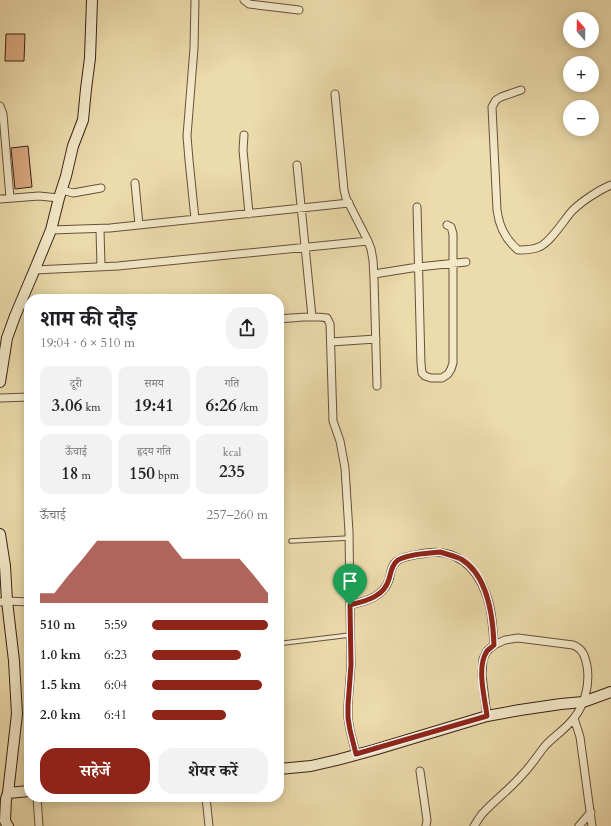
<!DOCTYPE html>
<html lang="hi">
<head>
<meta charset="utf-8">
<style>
	body { margin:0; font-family:Cardo,"Noto Serif Devanagari",serif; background:#f2f2f2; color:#202124; height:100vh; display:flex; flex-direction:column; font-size:15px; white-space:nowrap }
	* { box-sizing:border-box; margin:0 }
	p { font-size:13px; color:#757577 }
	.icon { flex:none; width:22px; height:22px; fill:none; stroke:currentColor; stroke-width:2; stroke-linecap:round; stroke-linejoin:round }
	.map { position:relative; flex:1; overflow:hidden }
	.details { position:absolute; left:24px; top:294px; width:260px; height:508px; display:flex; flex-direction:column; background:#fff; border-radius:16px; box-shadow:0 2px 10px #0003 }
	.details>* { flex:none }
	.needle { width:26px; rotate:340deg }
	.controls { position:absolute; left:563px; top:12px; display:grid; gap:8px }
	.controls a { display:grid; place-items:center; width:36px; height:36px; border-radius:50%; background:#fff; box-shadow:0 2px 10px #0003; font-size:20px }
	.pin { position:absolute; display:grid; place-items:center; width:34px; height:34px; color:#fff; margin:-41px -17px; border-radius:50% 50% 50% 0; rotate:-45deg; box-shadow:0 0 4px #0007 }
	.pin .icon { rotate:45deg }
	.round { display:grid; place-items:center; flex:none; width:42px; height:42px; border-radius:16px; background:#f2f2f2 }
	.overview { display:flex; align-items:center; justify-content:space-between; height:68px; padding:0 16px }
	h1 { font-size:22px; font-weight:700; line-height:30px }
	.figures { display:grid; grid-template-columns:repeat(3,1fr); gap:6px; height:68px; padding:4px 16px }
	.figures div { display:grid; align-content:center; border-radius:10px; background:#f2f2f2; text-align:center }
	.figures b { font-size:17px; font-weight:700 }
	.figures small { font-size:11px; font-weight:400 }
	.figures p { font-size:11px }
	.chart { height:112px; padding:8px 16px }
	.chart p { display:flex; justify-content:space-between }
	.chart svg { width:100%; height:72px; margin-top:4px; fill:#8f2418; opacity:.7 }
	.primary-button { display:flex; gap:8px; margin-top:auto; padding:8px 16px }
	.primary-button a { flex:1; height:46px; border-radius:16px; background:#8f2418; color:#fff; font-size:16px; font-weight:700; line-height:46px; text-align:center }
	.primary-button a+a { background:#f2f2f2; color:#202124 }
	ul { padding:0 16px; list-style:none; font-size:13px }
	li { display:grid; grid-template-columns:64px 48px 1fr; align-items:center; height:30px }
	li i { height:10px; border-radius:5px; background:#8f2418 }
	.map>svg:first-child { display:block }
	.building { fill:#dba880; stroke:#392218 }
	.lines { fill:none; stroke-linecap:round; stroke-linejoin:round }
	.lane-casing { stroke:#66503d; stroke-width:5.5 }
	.street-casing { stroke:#66503d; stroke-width:9 }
	.secondary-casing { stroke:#392218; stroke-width:12 }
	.lane { stroke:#f3e8c8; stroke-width:3.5 }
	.street { stroke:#f3e8c8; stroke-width:7 }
	.secondary { stroke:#f3e8c8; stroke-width:10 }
	.route-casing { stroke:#fff; stroke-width:8 }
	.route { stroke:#8f2418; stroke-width:5 }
</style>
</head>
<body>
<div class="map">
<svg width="611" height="826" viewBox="0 0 611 826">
	<rect width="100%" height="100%" fill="#ecdbab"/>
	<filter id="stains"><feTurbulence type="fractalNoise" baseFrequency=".005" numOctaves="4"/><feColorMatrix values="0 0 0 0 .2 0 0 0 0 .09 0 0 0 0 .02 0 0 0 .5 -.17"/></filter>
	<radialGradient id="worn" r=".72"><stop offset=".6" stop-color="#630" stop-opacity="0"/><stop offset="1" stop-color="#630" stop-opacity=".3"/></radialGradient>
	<path class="building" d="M6 34H25L24 61H5Z
		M28 146 32 187 15 189 11 148Z"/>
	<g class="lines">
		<g class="lane-casing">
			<path id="lane" d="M291 541 349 538
				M284 643 350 635"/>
		</g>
		<g class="street-casing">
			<path id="street" d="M195 0 194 48 187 136 189 160 195 219
				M244 0 249 4 299 10
				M521 90 501 97 496 100 492 107 497 210C499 226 506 240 518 250 525 250 533 250 539 247 550 243 564 220 572 211 582 201 599 190 611 185
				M335 94 344 190 346 198 368 241 371 249 373 260 374 279 377 386
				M0 106 3 114 10 198
				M244 135 243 150 249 214
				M297 165 312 317
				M135 183 139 225
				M62 190 73 193 101 188
				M0 199 39 196 59 198
				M417 207 421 364 422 373 425 376 431 378H442L448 374 451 369 453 363V234L451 227 447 225
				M100 229 101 267
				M51 230 110 228 349 203
				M35 270 118 266 368 241
				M374 274 418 267 466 262
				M279 319C295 318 312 315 327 318L330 324 333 421 340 441 345 468 349 532 350 605 351 665 348 705V718L350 730 356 754
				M331 342 376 339
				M0 398 29 397
				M0 602 7 601 29 602
				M350 605C366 601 383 597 389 580 391 573 391 565 397 561 405 555 417 555 426 553 456 548 476 567 486 594 492 608 493 629 494 645
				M574 718 580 737 592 826
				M420 771 427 820 426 826
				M37 797 39 826
				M206 797 209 826
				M474 826C477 822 479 817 483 813 495 800 510 789 522 775 531 766 537 756 545 746 554 736 566 729 574 718 585 704 590 684 587 666 585 656 583 649 573 645L518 638 505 640 494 645 487 651 483 659 482 675 487 716
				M579 826 591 812"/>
		</g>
		<g class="secondary-casing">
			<path id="secondary" d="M0 382 7 338 15 316 37 264 51 230 59 198 66 176 73 146 83 120 86 89 90 58 92 0
				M0 534 5 566 7 601 14 661 17 714 8 793 6 799 5 821 8 826
				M279 769 311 766 337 760 374 750 487 716 520 710 561 704 583 702 611 692
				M8 793 29 791"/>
		</g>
		<use href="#lane" class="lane"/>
		<use href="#street" class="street"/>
		<use href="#secondary" class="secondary"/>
	</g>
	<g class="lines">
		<g class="route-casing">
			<path id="route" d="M440 552C447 554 454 556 461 559 488 575 493 616 494 645 492 647 489 649 487 651 476 667 485 698 487 716L356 754 350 730 348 718V705L351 665 350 605C366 601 384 597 389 579 391 572 392 564 398 560 407 554 430 553 440 552Z"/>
		</g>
		<use href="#route" class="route"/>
	</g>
	<rect width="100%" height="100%" filter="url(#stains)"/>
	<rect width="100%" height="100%" fill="url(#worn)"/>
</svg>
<div class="controls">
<a><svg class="needle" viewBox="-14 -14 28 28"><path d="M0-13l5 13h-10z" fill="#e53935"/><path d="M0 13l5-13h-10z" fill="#757577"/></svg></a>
<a>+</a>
<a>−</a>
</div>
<div class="pin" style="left:350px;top:605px;background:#1e9e55"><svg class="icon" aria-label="arrive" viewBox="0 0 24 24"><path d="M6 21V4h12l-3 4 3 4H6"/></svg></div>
<section class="details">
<div class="overview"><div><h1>शाम की दौड़</h1><p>19:04 · 6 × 510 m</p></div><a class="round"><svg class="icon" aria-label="share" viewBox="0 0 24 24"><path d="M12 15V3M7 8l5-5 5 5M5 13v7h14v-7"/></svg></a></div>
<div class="figures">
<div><p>दूरी</p><b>3.06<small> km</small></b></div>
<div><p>समय</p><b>19:41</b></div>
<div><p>गति</p><b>6:26<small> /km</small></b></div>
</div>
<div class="figures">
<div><p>ऊँचाई</p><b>18<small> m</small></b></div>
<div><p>हृदय गति</p><b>150<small> bpm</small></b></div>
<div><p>kcal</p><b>235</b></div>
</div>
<div class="chart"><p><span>ऊँचाई</span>257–260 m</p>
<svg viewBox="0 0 160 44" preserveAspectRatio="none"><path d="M0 44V38L10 38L20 27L30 17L40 6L50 6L60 6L70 6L80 6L90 6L100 17L110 17L120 17L130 17L140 17L150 27L160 38V44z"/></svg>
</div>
<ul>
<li><b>510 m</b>5:59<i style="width:100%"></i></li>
<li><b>1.0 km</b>6:23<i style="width:77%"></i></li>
<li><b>1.5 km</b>6:04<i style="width:95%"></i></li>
<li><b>2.0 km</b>6:41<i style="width:64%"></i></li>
</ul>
<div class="primary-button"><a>सहेजें</a><a>शेयर करें</a></div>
</section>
</div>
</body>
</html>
